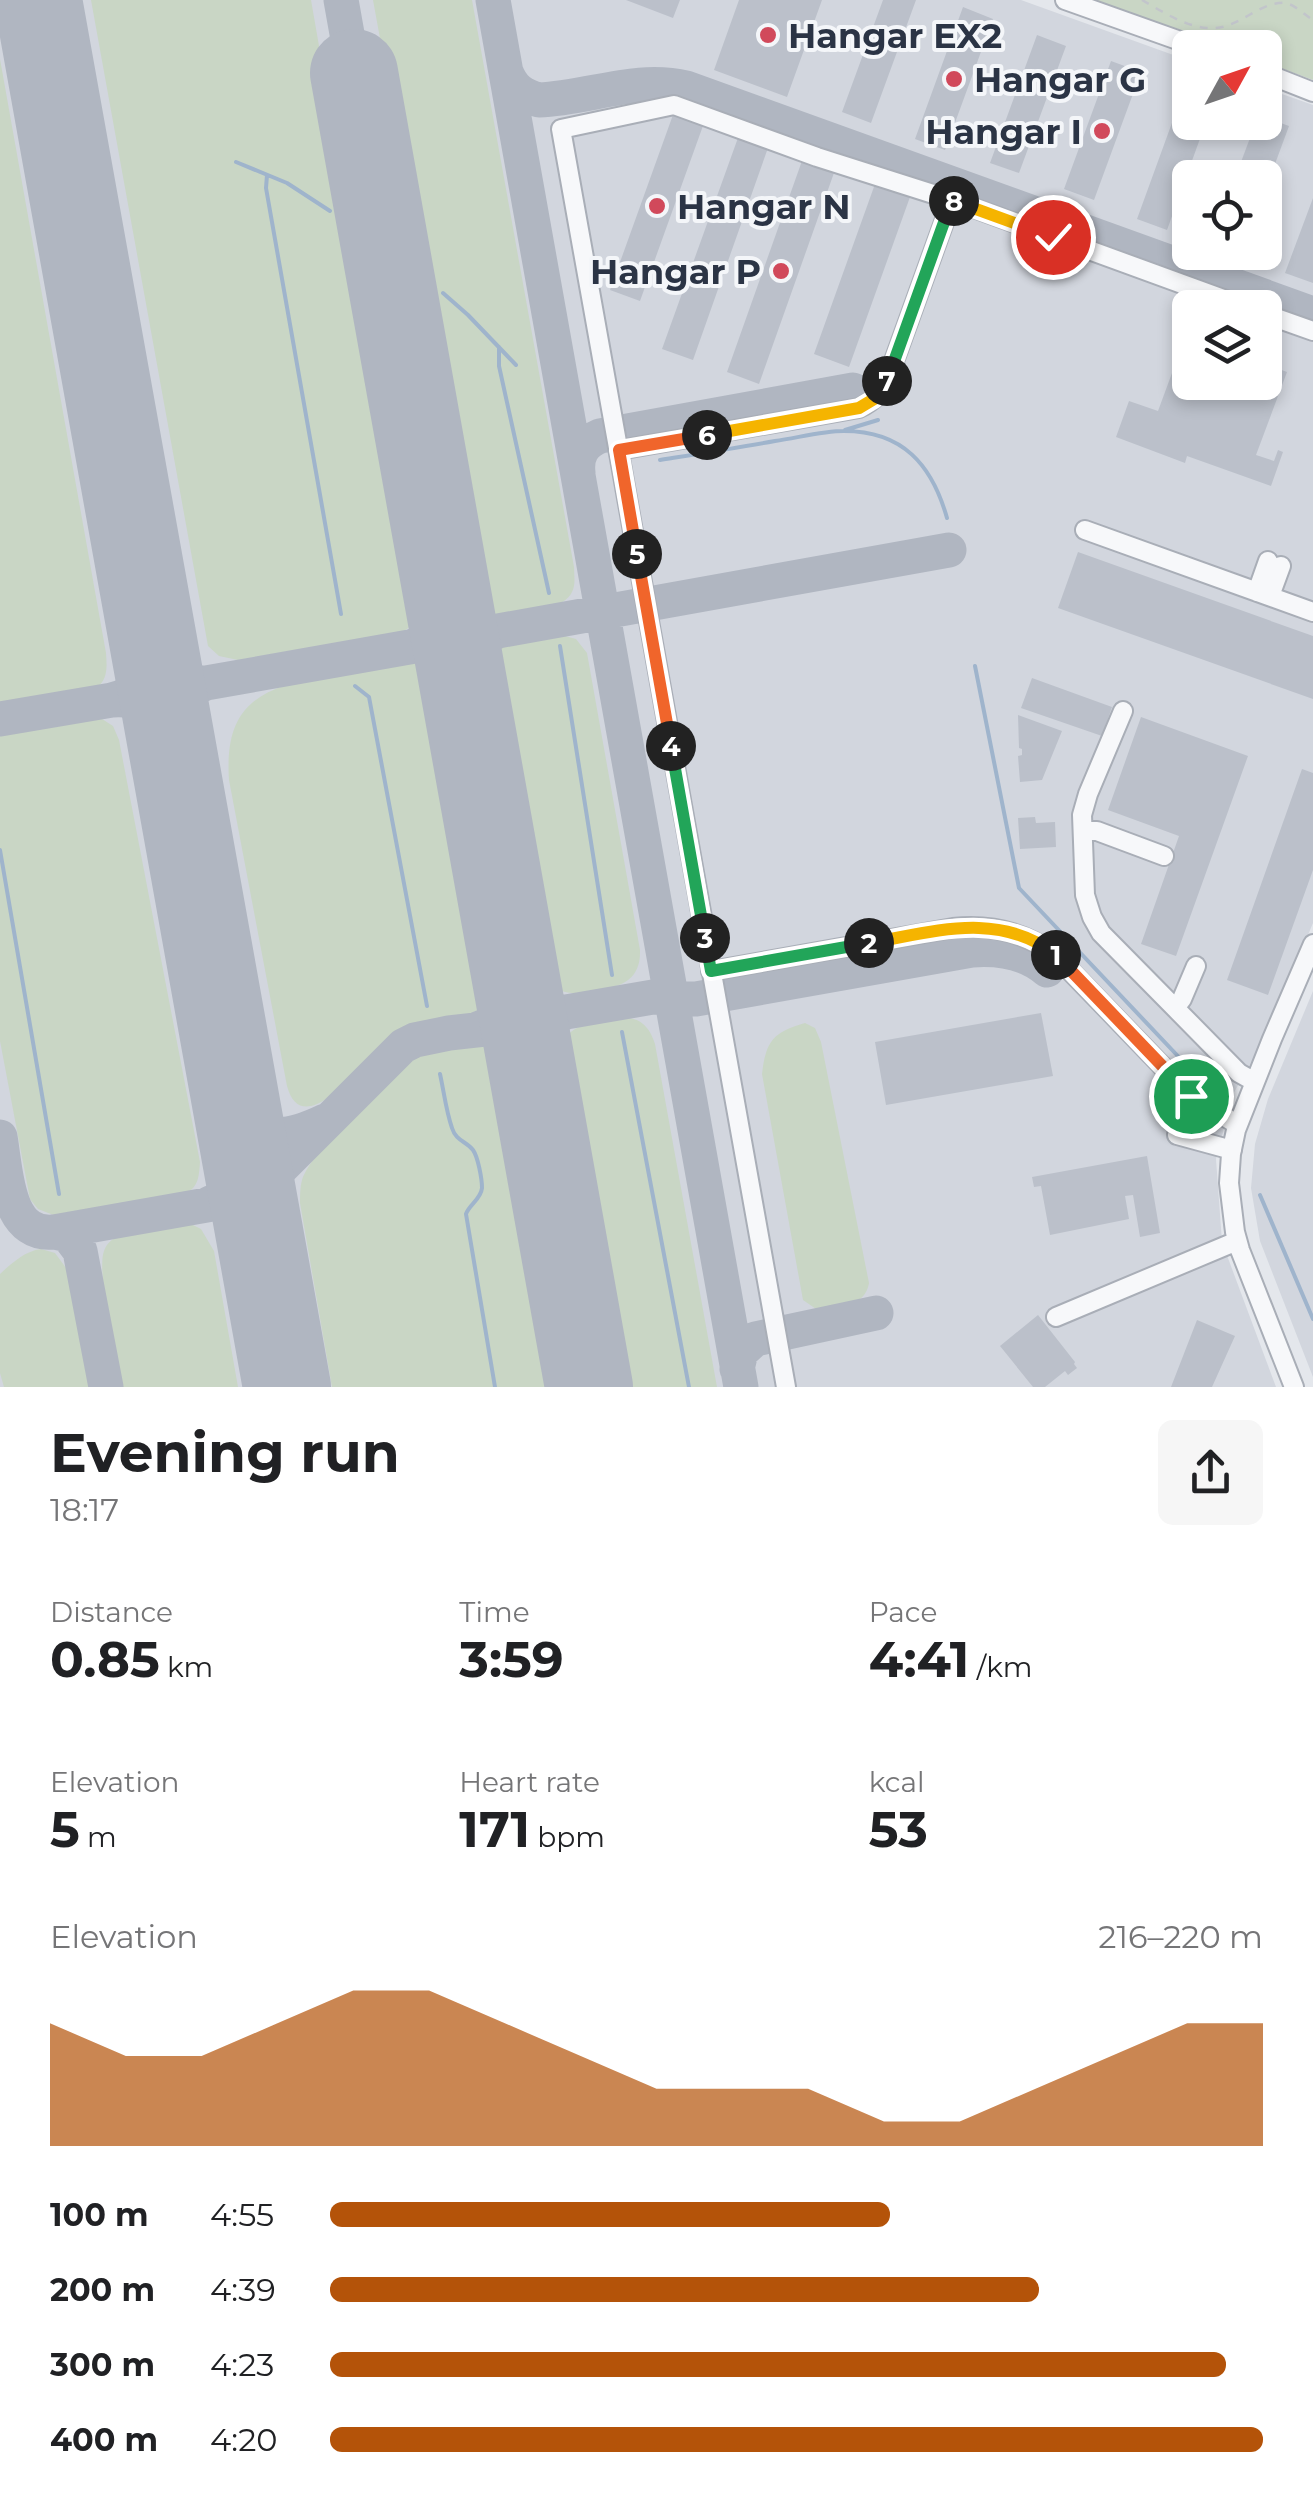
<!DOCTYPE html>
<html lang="en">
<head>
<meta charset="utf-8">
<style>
	body { margin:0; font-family:Montserrat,sans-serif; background:#f6f6f6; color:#202124; height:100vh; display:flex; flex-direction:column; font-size:38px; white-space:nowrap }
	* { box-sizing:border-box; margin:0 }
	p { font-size:32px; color:#757577 }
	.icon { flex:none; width:55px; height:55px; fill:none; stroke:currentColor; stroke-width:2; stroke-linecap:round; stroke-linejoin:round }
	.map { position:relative; height:1387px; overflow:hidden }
	.sheet { display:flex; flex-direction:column; background:#fff; flex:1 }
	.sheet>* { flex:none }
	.needle { width:65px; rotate:50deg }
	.buttons { position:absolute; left:1172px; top:30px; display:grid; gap:20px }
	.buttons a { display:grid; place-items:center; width:110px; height:110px; border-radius:15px; background:#fff; box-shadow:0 5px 15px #0003; font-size:50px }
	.pin { position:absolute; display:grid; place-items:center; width:85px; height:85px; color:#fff; margin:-42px; border:5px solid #fff; border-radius:50%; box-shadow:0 2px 10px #0007 }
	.km { position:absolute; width:50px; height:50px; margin:-25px; border-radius:50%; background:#222; color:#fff; font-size:28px; line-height:50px; text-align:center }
	.round { display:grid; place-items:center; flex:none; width:105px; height:105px; border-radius:15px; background:#f6f6f6 }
	.summary { display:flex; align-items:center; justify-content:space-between; height:170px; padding:0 50px }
	h1 { font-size:55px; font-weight:700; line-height:75px }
	.metrics { display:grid; grid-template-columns:repeat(3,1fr); gap:15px; height:170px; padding:10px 50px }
	.metrics div { display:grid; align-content:center }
	.metrics b { font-size:50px; font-weight:700 }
	.metrics small { font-size:28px; font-weight:400 }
	.metrics p { font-size:28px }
	.chart { height:280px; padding:20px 50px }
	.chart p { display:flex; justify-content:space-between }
	.chart svg { width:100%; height:180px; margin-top:10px; fill:#b45309; opacity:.7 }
	ul { padding:0 50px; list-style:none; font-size:32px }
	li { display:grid; grid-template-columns:160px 120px 1fr; align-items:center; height:75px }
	li i { height:25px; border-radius:12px; background:#b45309 }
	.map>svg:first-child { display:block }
	.built { fill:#d2d6de; fill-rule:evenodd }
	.green { fill:#c9d6c5 }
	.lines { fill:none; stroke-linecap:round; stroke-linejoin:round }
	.stream { stroke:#9fb4cc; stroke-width:4 }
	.taxiway { stroke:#b0b6c1; stroke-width:35 }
	.runway { stroke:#b0b6c1; stroke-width:88 }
	.building { fill:#bbc0ca }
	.minor-casing { stroke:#a9aeb7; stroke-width:22 }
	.path { stroke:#c2c5cb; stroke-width:2.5; stroke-dasharray:8 8; stroke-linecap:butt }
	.minor { stroke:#f7f8fa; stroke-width:18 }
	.split-1-casing { stroke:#fff; stroke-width:20 }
	.split-2-casing { stroke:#fff; stroke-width:20 }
	.split-3-casing { stroke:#fff; stroke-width:20 }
	.split-4-casing { stroke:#fff; stroke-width:20 }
	.split-5-casing { stroke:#fff; stroke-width:20 }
	.split-6-casing { stroke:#fff; stroke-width:20 }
	.split-7-casing { stroke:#fff; stroke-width:20 }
	.split-8-casing { stroke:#fff; stroke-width:20 }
	.split-9-casing { stroke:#fff; stroke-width:20 }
	.split-1 { stroke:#f0652b; stroke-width:12 }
	.split-2 { stroke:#f5b400; stroke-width:12 }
	.split-3 { stroke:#22a559; stroke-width:12 }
	.split-4 { stroke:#22a559; stroke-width:12 }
	.split-5 { stroke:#f0652b; stroke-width:12 }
	.split-6 { stroke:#f0652b; stroke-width:12 }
	.split-7 { stroke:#f5b400; stroke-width:12 }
	.split-8 { stroke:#22a559; stroke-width:12 }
	.split-9 { stroke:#f5b400; stroke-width:12 }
	.poi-dot { fill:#d1495b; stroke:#f4f6f9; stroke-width:4 }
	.labels { text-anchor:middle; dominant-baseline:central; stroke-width:8; stroke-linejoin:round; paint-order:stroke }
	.poi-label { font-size:35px; font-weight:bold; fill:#2b3445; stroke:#f4f6f9; text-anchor:start }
</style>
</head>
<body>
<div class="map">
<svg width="1313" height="1387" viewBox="0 0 1313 1387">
	<rect width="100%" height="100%" fill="#e4e7ec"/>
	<path class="built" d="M0 0H1021L1190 61V122H1265V88L1313 105V923L1261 1046 1233 1094 1216 1159 1222 1242 1276 1387H0ZM1190 178H1265V252H1190ZM1190 308H1265V382H1190Z
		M1313 991V1377L1260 1241 1251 1188 1255 1144 1268 1099Z"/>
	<path class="green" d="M91 0H311L416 601C417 615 416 624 404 631L238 660 219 656 208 646Z
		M373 0H472L574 567C574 575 576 584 572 592 563 612 515 614 495 617L484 610Z
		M1086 0H1313V80L1265 62V48L1224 47Z
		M0 59 106 653C107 668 108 679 96 689L0 705Z
		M561 635 576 639 587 653 640 950C641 978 624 986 600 990 577 994 554 998 545 973L490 665 492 653 500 647Z
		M410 662 422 665 430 678 487 1000C472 1028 415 1017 389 1039 368 1057 303 1146 287 1086L229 780C224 705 259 688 325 676 354 671 382 666 410 662Z
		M99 717 113 726 119 740 200 1162C199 1175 199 1187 186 1193L56 1216 38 1209 30 1199 0 1041V736Z
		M629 1018C644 1020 651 1031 655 1044L717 1387H621L563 1043C572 1020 607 1020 629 1018Z
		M805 1023 815 1028 821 1042 869 1283C865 1307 839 1307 819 1311L803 1300 762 1074C766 1041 773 1032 805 1023Z
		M476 1044 486 1045 500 1062 557 1387H332L300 1203C300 1196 300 1187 302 1180 312 1150 385 1077 411 1056L420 1053Z
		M191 1224 201 1229 214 1251 238 1387H122C117 1360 96 1272 104 1251 107 1242 113 1239 121 1234Z
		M41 1249 55 1253 69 1272 92 1387H4L0 1373V1274C12 1263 25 1251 41 1249Z"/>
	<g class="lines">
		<path class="stream" d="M236 162 287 183 330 211
			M267 175 266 188 341 614
			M443 293 468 315 516 365
			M499 347V366L549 593
			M845 430 878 420
			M660 460C698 454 737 448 775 441 797 438 822 431 844 431 903 431 932 465 947 518
			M560 646 612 975
			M975 666 1019 888 1192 1071 1196 1085
			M355 686 369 697 427 1006
			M0 850 59 1194
			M622 1032 689 1387
			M440 1074C444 1092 446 1111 452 1128 456 1141 466 1141 473 1150 478 1157 482 1179 482 1188 481 1199 469 1205 466 1214L495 1387
			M1260 1195 1313 1319"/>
		<path class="taxiway" d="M341 0 354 73
			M493 0 741 1387
			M506 72C512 88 522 96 539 100 589 98 636 76 686 88L1313 314
			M578 473C576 455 583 443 600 436L853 390
			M498 631 949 550
			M206 683 415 646C460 630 442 573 437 538 445 574 448 635 498 631 448 651 468 705 474 746 466 709 464 643 413 646
			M0 719 112 700C139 693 149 683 152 654L133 530 159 653C170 673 182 684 206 683L190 690 182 697 172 723 191 851 167 736C159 708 140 698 112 700
			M566 1012 653 997 696 999 972 950C999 948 1026 952 1047 970
			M223 1032C238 1098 235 1164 325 1121
			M0 1137C6 1170 6 1237 54 1232L218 1203C242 1209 253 1223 259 1246
			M210 1203C255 1188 240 1141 236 1105
			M54 1232 68 1235 80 1251 106 1387
			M272 1301 258 1209 262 1190 269 1180 403 1046 415 1040 449 1033 494 1028 505 1032 517 1040 527 1058 543 1130C537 1090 516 1030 566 1012 513 1013 513 953 504 914 510 953 531 1012 480 1028
			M737 1369 741 1352 755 1339 876 1313"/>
		<path class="runway" d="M38 0 287 1387
			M354 73 589 1387"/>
	</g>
	<path class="building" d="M626 0H680L673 18Z
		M739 0H822L787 97 714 70Z
		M883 0H916L871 123 842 112Z
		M963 7 993 19 945 150 915 139Z
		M1037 35 1066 46 1019 173 990 163Z
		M1111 61 1141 72 1094 200 1064 189Z
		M1185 87 1190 89V122H1206L1167 230 1137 219Z
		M674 112 704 123 640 301 610 290Z
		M1265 117 1289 126 1265 191V178H1235L1256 122H1265Z
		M739 135 769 145 693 360 662 349Z
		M803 158 835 170 759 384 727 372Z
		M875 184 910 197 849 367 814 354Z
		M1313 198V283L1285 273Z
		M1186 335 1190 337V382H1265V364L1287 372 1256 455 1274 461 1278 450 1283 452 1271 486 1187 456 1185 463 1116 437 1129 401 1158 411Z
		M1078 552 1313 636V699L1058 608Z
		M1032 678 1112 707 1102 736 1021 708Z
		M1018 715 1062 731 1042 780 1020 782 1018 756 1022 755V749L1019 748Z
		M1141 717 1248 756 1176 956 1141 944 1179 836 1108 810Z
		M1302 769 1313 773V870L1268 995 1227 980Z
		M1035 817 1036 823 1055 822 1056 847 1020 849 1018 818Z
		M1041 1013 1053 1076 886 1105 875 1042Z
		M1147 1156 1160 1233 1140 1237 1133 1195 1125 1196 1129 1219 1050 1235 1041 1186 1034 1187 1032 1177Z
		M1038 1315 1075 1362 1074 1364 1077 1368 1068 1375 1065 1371 1045 1387H1033L1000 1346Z
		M1197 1320 1235 1336 1212 1387H1171Z"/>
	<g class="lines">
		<g class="minor-casing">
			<path id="minor" d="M1065 0 1200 48
				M1265 73 1313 92
				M1265 314 1313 331
				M619 450 859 408C875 401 882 391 889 375L952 200 1248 308
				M1085 530 1313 612
				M1257 592 1268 561
				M1270 596 1281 566
				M1123 711 1088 794 1082 815 1085 895 1092 917 1101 933 1175 1008 1239 1073 1255 1082
				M1083 831H1097L1164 856
				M711 971 953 928C990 924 1023 932 1053 953L1191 1096 1238 1125
				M1175 1008 1182 999 1196 966
				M1177 1135 1232 1150
				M1056 1317 1237 1241
				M786 1387 561 129 674 105 817 157 952 200
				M1294 1387 1240 1250 1235 1232 1229 1183 1231 1154 1236 1130 1272 1039 1313 944"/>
		</g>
		<path class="path" d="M1142 0C1163 12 1190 30 1215 28 1240 27 1262 0 1287 3 1296 6 1305 15 1313 20"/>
		<use href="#minor" class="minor"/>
	</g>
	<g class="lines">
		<g class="split-1-casing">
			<path id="split-1" d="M1056 955 1191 1096"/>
		</g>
		<g class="split-2-casing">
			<path id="split-2" d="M869 943C934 932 998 910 1056 955"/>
		</g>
		<g class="split-3-casing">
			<path id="split-3" d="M705 938 711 971 869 943"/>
		</g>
		<g class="split-4-casing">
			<path id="split-4" d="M671 746 705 938"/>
		</g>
		<g class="split-5-casing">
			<path id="split-5" d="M637 554 671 746"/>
		</g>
		<g class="split-6-casing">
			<path id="split-6" d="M637 554 619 450 707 435"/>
		</g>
		<g class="split-7-casing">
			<path id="split-7" d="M707 435 859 408 874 399 887 381"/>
		</g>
		<g class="split-8-casing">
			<path id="split-8" d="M887 381 952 200 954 201"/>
		</g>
		<g class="split-9-casing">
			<path id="split-9" d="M954 201 1053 237"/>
		</g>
		<use href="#split-1" class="split-1"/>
		<use href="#split-2" class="split-2"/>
		<use href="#split-3" class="split-3"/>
		<use href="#split-4" class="split-4"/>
		<use href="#split-5" class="split-5"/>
		<use href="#split-6" class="split-6"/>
		<use href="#split-7" class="split-7"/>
		<use href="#split-8" class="split-8"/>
		<use href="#split-9" class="split-9"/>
	</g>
	<g class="poi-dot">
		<circle cx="768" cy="35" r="10"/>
		<circle cx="954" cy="79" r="10"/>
		<circle cx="1102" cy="131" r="10"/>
		<circle cx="657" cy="206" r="10"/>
		<circle cx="781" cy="271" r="10"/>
	</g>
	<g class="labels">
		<g class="poi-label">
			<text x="788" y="35">Hangar EX2</text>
			<text x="974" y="79">Hangar G</text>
			<text x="1082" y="131" text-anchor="end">Hangar I</text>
			<text x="677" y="206">Hangar N</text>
			<text x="761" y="271" text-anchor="end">Hangar P</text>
		</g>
	</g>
</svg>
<div class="buttons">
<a><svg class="needle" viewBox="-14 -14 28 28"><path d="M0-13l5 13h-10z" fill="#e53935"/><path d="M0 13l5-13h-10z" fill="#757577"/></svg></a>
<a><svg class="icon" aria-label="locate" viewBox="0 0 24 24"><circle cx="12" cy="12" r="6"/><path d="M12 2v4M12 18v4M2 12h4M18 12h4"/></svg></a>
<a><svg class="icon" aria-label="layers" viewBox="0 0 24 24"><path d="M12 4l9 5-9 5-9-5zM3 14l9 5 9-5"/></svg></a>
</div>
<div class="pin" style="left:1191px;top:1096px;background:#1e9e55"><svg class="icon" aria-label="arrive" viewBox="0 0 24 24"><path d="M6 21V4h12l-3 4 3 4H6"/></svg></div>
<div class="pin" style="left:1053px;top:237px;background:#d93025"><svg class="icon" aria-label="check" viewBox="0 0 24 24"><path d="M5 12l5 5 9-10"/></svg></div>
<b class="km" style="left:1056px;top:955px">1</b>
<b class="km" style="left:869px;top:943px">2</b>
<b class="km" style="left:705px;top:938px">3</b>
<b class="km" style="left:671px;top:746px">4</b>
<b class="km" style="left:637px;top:554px">5</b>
<b class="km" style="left:707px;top:435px">6</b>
<b class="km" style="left:887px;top:381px">7</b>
<b class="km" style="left:954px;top:201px">8</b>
</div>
<section class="sheet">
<div class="summary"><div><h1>Evening run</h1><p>18:17</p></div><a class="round"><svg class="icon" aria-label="share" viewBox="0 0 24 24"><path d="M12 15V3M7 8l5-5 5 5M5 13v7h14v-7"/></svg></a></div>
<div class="metrics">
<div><p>Distance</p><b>0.85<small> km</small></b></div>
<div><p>Time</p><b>3:59</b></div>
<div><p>Pace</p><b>4:41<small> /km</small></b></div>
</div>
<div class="metrics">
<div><p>Elevation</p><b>5<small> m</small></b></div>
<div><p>Heart rate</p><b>171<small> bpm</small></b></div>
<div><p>kcal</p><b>53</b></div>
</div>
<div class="chart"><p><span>Elevation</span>216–220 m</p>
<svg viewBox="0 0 160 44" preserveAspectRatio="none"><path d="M0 44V14L10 22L20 22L30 14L40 6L50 6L60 14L70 22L80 30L90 30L100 30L110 38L120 38L130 30L140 22L150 14L160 14V44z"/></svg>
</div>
<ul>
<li><b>100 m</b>4:55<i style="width:60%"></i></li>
<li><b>200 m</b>4:39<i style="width:76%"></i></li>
<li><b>300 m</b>4:23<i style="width:96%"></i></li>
<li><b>400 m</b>4:20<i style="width:100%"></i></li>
</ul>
</section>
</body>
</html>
